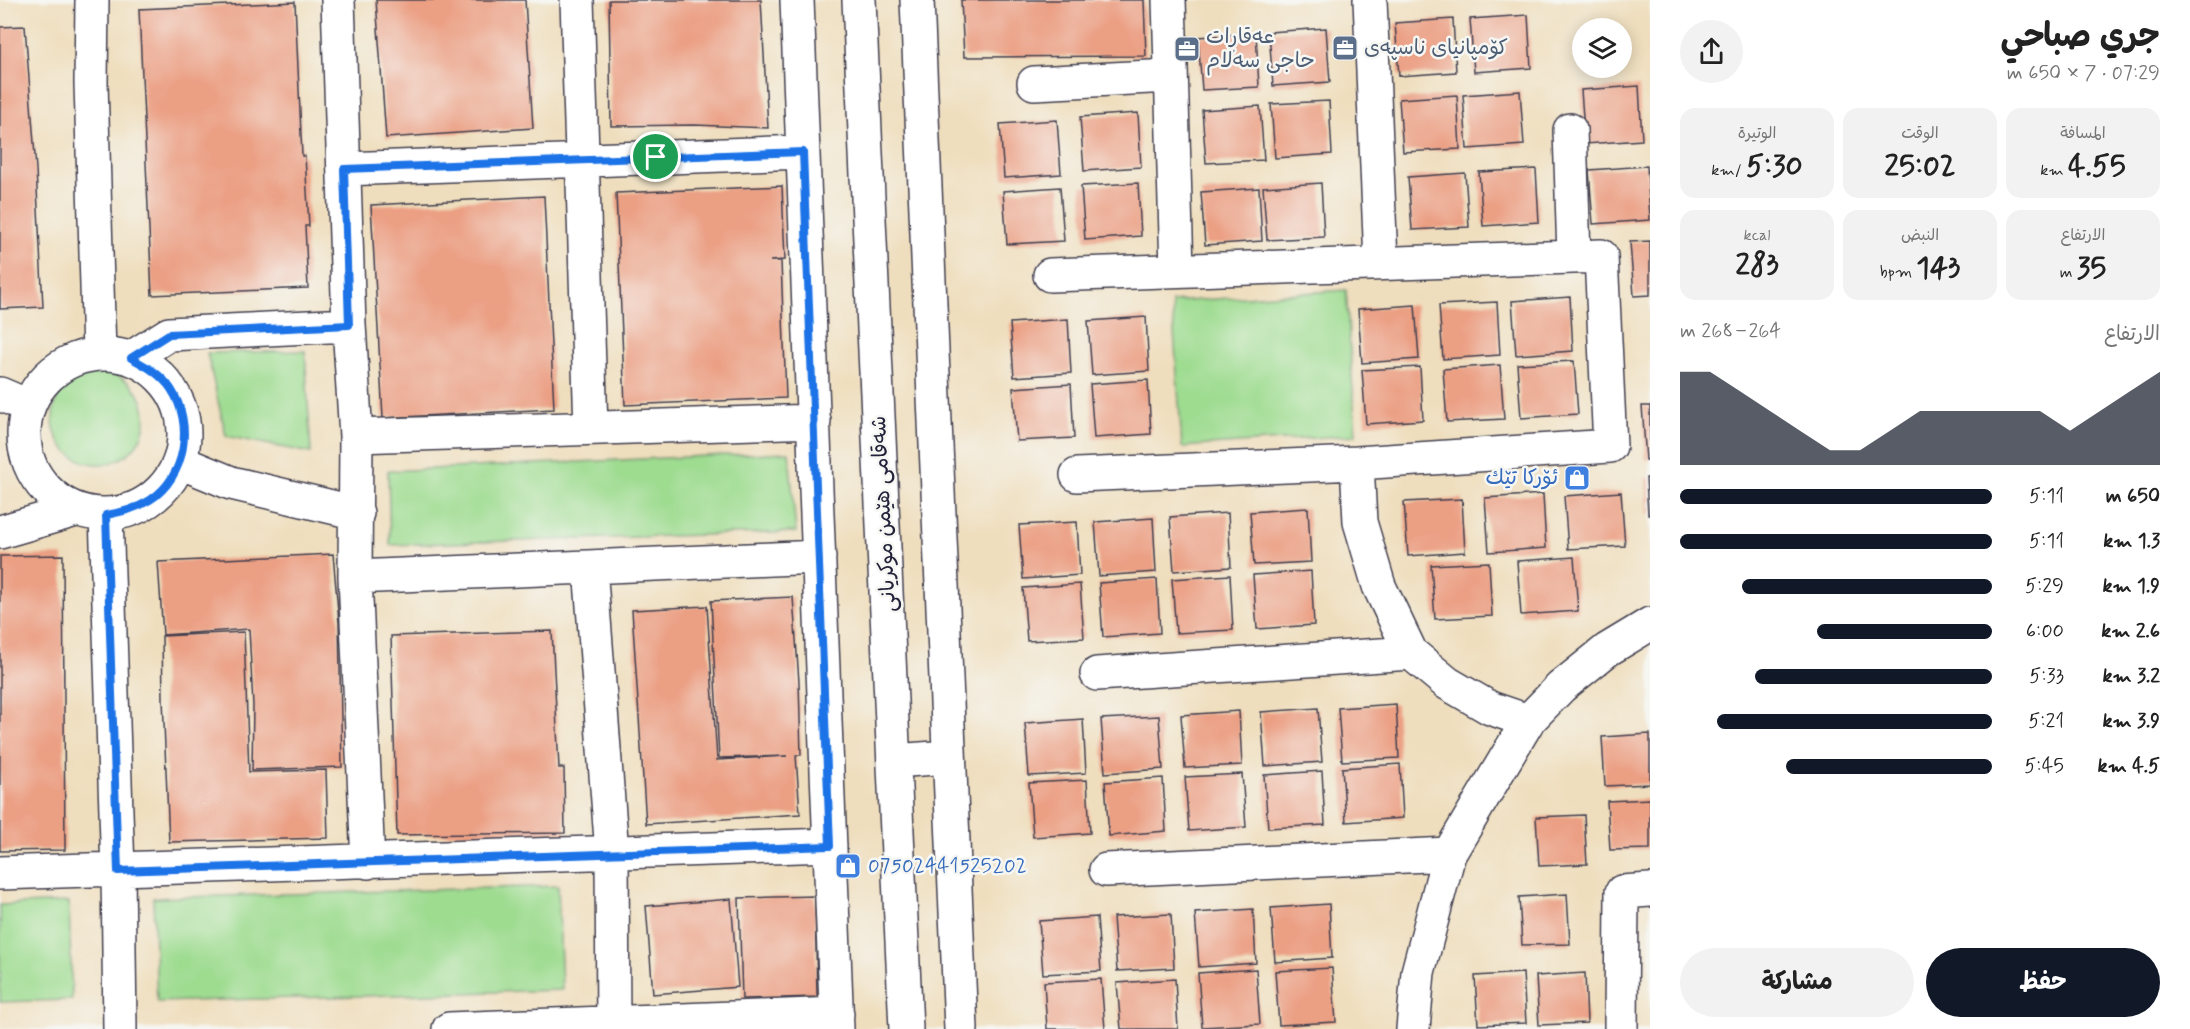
<!DOCTYPE html>
<html lang="ar">
<head>
<meta charset="utf-8">
<style>
	body { margin:0; font-family:Mynerve,"Playpen Sans Arabic",sans-serif; background:#f2f2f2; color:#222; direction:rtl; height:100vh; display:flex; flex-direction:column; font-size:22px; white-space:nowrap }
	* { box-sizing:border-box; margin:0 }
	p { font-size:20px; color:#767676 }
	.icon { flex:none; width:33px; height:33px; fill:none; stroke:currentColor; stroke-width:2; stroke-linecap:round; stroke-linejoin:round }
	.map { position:relative; flex:1; overflow:hidden; direction:ltr }
	.panel { display:flex; flex-direction:column; background:#fff; width:540px }
	.panel>* { flex:none }
	.buttons { position:absolute; left:1572px; top:18px; display:grid; gap:12px }
	.buttons a { display:grid; place-items:center; width:60px; height:60px; border-radius:50%; background:#fff; box-shadow:0 3px 15px #0003; font-size:30px }
	.pin { position:absolute; display:grid; place-items:center; width:51px; height:51px; color:#fff; margin:-26px; border:3px solid #fff; border-radius:50%; box-shadow:0 2px 6px #0007 }
	.round { display:grid; place-items:center; flex:none; width:63px; height:63px; border-radius:32px; background:#f2f2f2 }
	.head { display:flex; align-items:center; justify-content:space-between; height:102px; padding:0 30px }
	h1 { font-size:33px; font-weight:700; line-height:45px }
	.figures { display:grid; grid-template-columns:repeat(3,1fr); gap:9px; height:102px; padding:6px 30px }
	.figures div { display:grid; align-content:center; border-radius:15px; background:#f2f2f2; text-align:center }
	.figures b { font-size:30px; font-weight:700 }
	.figures small { font-size:16px; font-weight:400 }
	.figures p { font-size:16px }
	.chart { height:168px; padding:12px 30px }
	.chart p { display:flex; justify-content:space-between }
	.chart svg { width:100%; height:108px; margin-top:6px; fill:#111827; opacity:.7 }
	.action { display:flex; gap:12px; margin-top:auto; padding:12px 30px }
	.action a { flex:1; height:69px; border-radius:36px; background:#111827; color:#fff; font-size:24px; font-weight:700; line-height:69px; text-align:center }
	.action a+a { background:#f2f2f2; color:#222 }
	ul { padding:0 30px; list-style:none; font-size:20px }
	li { display:grid; grid-template-columns:96px 72px 1fr; align-items:center; height:45px }
	li i { height:15px; border-radius:8px; background:#111827 }
	main { display:flex; flex:1; min-height:0 }
	.map>svg:first-child { display:block }
	.green { fill:#9edc90; stroke:#607f66; stroke-width:1.5 }
	.building { fill:#eb9f83 }
	.lines { fill:none; stroke-linecap:round; stroke-linejoin:round }
	.minor-casing { stroke:#413e4e; stroke-width:36 }
	.minor { stroke:#fff; stroke-width:33 }
	.route-casing { stroke:#fff; stroke-width:12 }
	.route { stroke:#1a73e8; stroke-width:8 }
	.labels { text-anchor:middle; dominant-baseline:central; stroke-width:5; stroke-linejoin:round; paint-order:stroke }
	.service-label { font-size:21px; fill:#4e5e75; stroke:#f6f6f2; text-anchor:start }
	.shop-label { font-size:21px; fill:#366cbe; stroke:#f6f6f2; text-anchor:end }
	.street-label { font-size:21px; fill:#22223b; stroke:#f6f6f2 }
</style>
</head>
<body>
<main>
<section class="panel">
<div class="head"><div><h1>جري صباحي</h1><p>07:29 · 7 × 650 m</p></div><a class="round"><svg class="icon" aria-label="share" viewBox="0 0 24 24"><path d="M12 15V3M7 8l5-5 5 5M5 13v7h14v-7"/></svg></a></div>
<div class="figures">
<div><p>المسافة</p><b>4.55<small> km</small></b></div>
<div><p>الوقت</p><b>25:02</b></div>
<div><p>الوتيرة</p><b>5:30<small> /km</small></b></div>
</div>
<div class="figures">
<div><p>الارتفاع</p><b>35<small> m</small></b></div>
<div><p>النبض</p><b>143<small> bpm</small></b></div>
<div><p>kcal</p><b>283</b></div>
</div>
<div class="chart"><p><span>الارتفاع</span>264–268 m</p>
<svg viewBox="0 0 160 44" preserveAspectRatio="none"><path d="M0 44V6L10 6L20 14L30 22L40 30L50 38L60 38L70 30L80 22L90 22L100 22L110 22L120 22L130 30L140 22L150 14L160 6V44z"/></svg>
</div>
<ul>
<li><b>650 m</b>5:11<i style="width:100%"></i></li>
<li><b>1.3 km</b>5:11<i style="width:100%"></i></li>
<li><b>1.9 km</b>5:29<i style="width:80%"></i></li>
<li><b>2.6 km</b>6:00<i style="width:56%"></i></li>
<li><b>3.2 km</b>5:33<i style="width:76%"></i></li>
<li><b>3.9 km</b>5:21<i style="width:88%"></i></li>
<li><b>4.5 km</b>5:45<i style="width:66%"></i></li>
</ul>
<div class="action"><a>حفظ</a><a>مشاركة</a></div>
</section>
<div class="map">
<svg width="1650" height="1029" viewBox="0 0 1650 1029">
	<rect width="100%" height="100%" fill="#f6f6f2"/>
	<filter id="ink" filterUnits="userSpaceOnUse"><feTurbulence type="fractalNoise" baseFrequency=".0167" numOctaves="2"/><feDisplacementMap in="SourceGraphic" scale="12" xChannelSelector="R" yChannelSelector="G"/><feConvolveMatrix kernelMatrix="1 2 1 2 8 2 1 2 1" color-interpolation-filters="sRGB"/></filter>
	<filter id="wash" filterUnits="userSpaceOnUse"><feTurbulence type="fractalNoise" baseFrequency=".008" numOctaves="4" result="noise"/><feDisplacementMap in="SourceGraphic" scale="24" xChannelSelector="R" yChannelSelector="G"/><feGaussianBlur stdDeviation="1.35" result="paint"/><feColorMatrix in="noise" values="0 0 0 0 0 0 0 0 0 0 0 0 0 0 0 0 0 1.4 0 .05"/><feComposite in="paint" operator="in"/></filter>
	<g filter="url(#wash)">
		<rect width="100%" height="100%" fill="#efdebd"/>
		<path class="green" d="M1346 290 1356 435 1182 447 1172 302Z
			M305 351 311 453 226 436 207 353Z
			M53 418a46 46 0 1 1 92 0a46 46 0 1 1-92 0Z
			M789 452 796 532 390 545 388 471Z
			M558 886 562 990 157 1002 153 898Z
			M69 902 72 1000 0 1002V905Z"/>
		<g id="blocks">
			<path class="building" d="M376 0H525L533 128 386 138Z
				M609 0H761L768 128 695 125 611 126Z
				M961 0H1144L1146 56 964 57Z
				M295 2 302 156H305L309 226H305L308 288 152 295 139 9Z
				M1528 15 1531 68 1474 72 1470 19Z
				M1453 19 1456 72 1399 76 1395 23Z
				M25 26 36 169 43 307 0 309V27Z
				M1326 28 1330 82 1273 86 1269 32Z
				M1256 33 1259 87 1202 90 1198 37Z
				M1639 86 1642 140 1585 144 1581 90Z
				M1520 91 1524 145 1467 149 1463 95Z
				M1457 95 1460 149 1403 152 1399 99Z
				M1329 101 1332 154 1275 158 1271 104Z
				M1260 106 1264 160 1206 163 1202 110Z
				M1138 113 1141 167 1084 171 1080 117Z
				M1057 120 1061 174 1004 178 1000 124Z
				M1647 166 1650 220 1593 224 1589 170Z
				M1536 169 1539 222 1483 226 1479 172Z
				M1465 173 1469 227 1412 230 1408 177Z
				M1138 183 1141 236 1085 240 1081 186Z
				M1321 183 1324 237 1267 240 1263 187Z
				M782 186 785 260 770 261H781L786 398 625 405 616 193Z
				M1060 187 1064 241 1007 244 1003 191Z
				M1259 188 1262 241 1205 245 1201 192Z
				M544 196 554 409 383 418 371 205Z
				M1650 241V295L1634 296 1630 242Z
				M1570 297 1573 351 1516 355 1512 301Z
				M1497 302 1500 355 1443 359 1439 305Z
				M1415 305 1419 359 1362 363 1358 309Z
				M1146 317 1149 371 1092 375 1088 321Z
				M1068 319 1071 373 1014 377 1010 323Z
				M1574 361 1578 414 1521 418 1517 364Z
				M1500 365 1504 419 1447 422 1443 369Z
				M1420 367 1423 420 1366 424 1362 370Z
				M1148 380 1151 434 1094 438 1090 384Z
				M1071 384 1074 438 1017 441 1013 388Z
				M1642 406H1650V460H1646Z
				M1646 478H1650V515H1648Z
				M1621 492 1625 546 1568 549 1564 496Z
				M1543 494 1546 548 1489 552 1485 498Z
				M1462 499 1465 552 1408 556 1404 502Z
				M1308 508 1311 562 1254 565 1250 512Z
				M1228 513 1231 567 1174 571 1170 517Z
				M1153 518 1156 572 1099 576 1095 522Z
				M1077 522 1080 575 1023 579 1019 525Z
				M333 554 339 623 342 767 252 770 253 705 249 629 163 635 158 562Z
				M63 555 65 850 0 851V556Z
				M1574 557 1578 611 1521 615 1517 561Z
				M1489 562 1492 616 1435 619 1431 565Z
				M1311 571 1314 625 1257 629 1253 575Z
				M1230 575 1233 630 1176 633 1172 579Z
				M1157 579 1160 633 1103 637 1099 583Z
				M1080 584 1084 638 1027 641 1023 588Z
				M793 597 799 682 801 755H796L800 814 646 824 632 610 707 606 717 760 787 756 719 758 711 601Z
				M552 631 559 768H564L565 833 397 835 391 636Z
				M244 632 249 772 326 770 328 838 169 842 163 699 162 636Z
				M1396 704 1399 758 1342 761 1338 708Z
				M1318 708 1322 762 1265 766 1261 712Z
				M1239 711 1242 765 1185 768 1181 715Z
				M1159 716 1163 769 1105 773 1101 719Z
				M1083 719 1086 773 1029 776 1025 723Z
				M1650 734V784L1605 786 1602 737Z
				M1400 764 1403 818 1346 822 1342 768Z
				M1322 771 1325 825 1268 828 1264 775Z
				M1242 774 1246 827 1189 831 1185 777Z
				M1163 778 1166 831 1109 836 1105 782Z
				M1087 780 1090 833 1033 837 1029 783Z
				M1650 799V849L1610 850 1607 801Z
				M1584 815 1587 864 1539 866 1536 817Z
				M1567 894 1570 944 1522 945 1519 897Z
				M815 896 817 997 742 999 739 898Z
				M731 899 738 987 653 994 646 906Z
				M1329 904 1332 958 1275 962 1271 908Z
				M1253 909 1256 963 1199 967 1195 913Z
				M1171 914 1174 968 1117 971 1113 917Z
				M1097 917 1101 971 1043 974 1039 921Z
				M1332 968 1336 1022 1279 1025 1275 971Z
				M1256 969 1260 1024 1202 1027 1198 973Z
				M1523 973 1526 1023 1478 1025 1475 976Z
				M1585 973 1587 1023 1539 1025 1536 976Z
				M1101 979 1105 1029H1047L1044 982Z
				M1175 979 1178 1029H1121L1117 983Z"/>
		</g>
	</g>
	<g filter="url(#ink)">
		<use href="#blocks" fill-opacity="0" stroke="#413e4e" stroke-width="1.5"/>
		<g class="lines">
			<g class="minor-casing">
				<path id="minor" d="M92 0 91 83 99 353
					M338 0 349 325 356 436 355 577 368 862
					M577 0 591 428
					M797 0 837 1029
					M859 0 906 1029
					M917 0 961 1029
					M1169 0 1177 269
					M1370 0 1381 262
					M1034 83 1170 76
					M1570 130 1574 257
					M344 169 803 152
					M1050 275 1601 256 1610 446 1357 463 1077 475
					M24 434a80 80 0 1 1 160 0a80 80 0 1 1-160 0Z
					M131 358 169 334 349 325
					M0 394 28 406
					M356 436 814 421
					M180 462 231 483 357 513
					M1357 463 1360 522 1379 586 1411 653 1447 683 1490 708 1528 721
					M106 515 118 871 120 1029
					M0 532 76 510
					M590 567 612 853 613 1029
					M355 577 819 557
					M1097 674 1411 653
					M894 761 948 757
					M1106 870 1449 854
					M0 873 830 845
					M449 1029 837 1014
					M1413 1029 1418 972 1449 854 1528 721 1561 687 1607 650 1650 624
					M1621 1029 1622 892 1650 890"/>
			</g>
			<use href="#minor" class="minor"/>
		</g>
	</g>
	<g class="lines" filter="url(#ink)">
		<g class="route-casing">
			<path id="route" d="M803 152 830 846 118 871 106 515C122 512 136 509 150 500 186 477 194 424 171 389 161 374 146 366 131 358L169 334 349 325 344 169Z"/>
		</g>
		<use href="#route" class="route"/>
	</g>
	<defs>
		<g id="office-square" transform="scale(1.35)"><rect x="-9" y="-9" width="18" height="18" rx="4" fill="#5c6f8a" stroke="#f6f6f2"/><path d="M-6-3h4V-5.5h4V-3h4V5H-6ZM-1-4.5V-3h2v-1.5ZM-6 0V1H6V0Z" fill="#fff"/></g>
		<g id="shop-square" transform="scale(1.35)"><rect x="-9" y="-9" width="18" height="18" rx="4" fill="#3f7fe0" stroke="#f6f6f2"/><path d="M-5-2.5h2.3a2.7 3.5 0 0 1 5.4 0H5L5.5 6h-11ZM-1.5-2.5h3a1.5 2.3 0 0 0-3 0Z" fill="#fff"/></g>
	</defs>
	<g fill-rule="evenodd">
		<use href="#office-square" x="1345" y="48"/>
		<use href="#office-square" x="1187" y="49"/>
		<use href="#shop-square" x="1577" y="478"/>
		<use href="#shop-square" x="848" y="866"/>
	</g>
	<g class="labels">
		<g class="service-label">
			<text x="1206" y="37">عەقاڕات<tspan x="1206" dy="24">حاجی سەلام</tspan></text>
			<text x="1364" y="48">کۆمپانیای ناسپەی</text>
		</g>
		<g class="shop-label">
			<text x="1558" y="478">ئۆركا تێك</text>
			<text x="868" y="866" text-anchor="start">07502441525202</text>
		</g>
		<g class="street-label">
			<text transform="translate(884 514) rotate(-93)">شەقامی هێمن موکریانی</text>
		</g>
	</g>
</svg>
<div class="buttons">
<a><svg class="icon" aria-label="layers" viewBox="0 0 24 24"><path d="M12 4l9 5-9 5-9-5zM3 14l9 5 9-5"/></svg></a>
</div>
<div class="pin" style="left:656px;top:157px;background:#1e9e55"><svg class="icon" aria-label="arrive" viewBox="0 0 24 24"><path d="M6 21V4h12l-3 4 3 4H6"/></svg></div>
</div>
</main>
</body>
</html>
